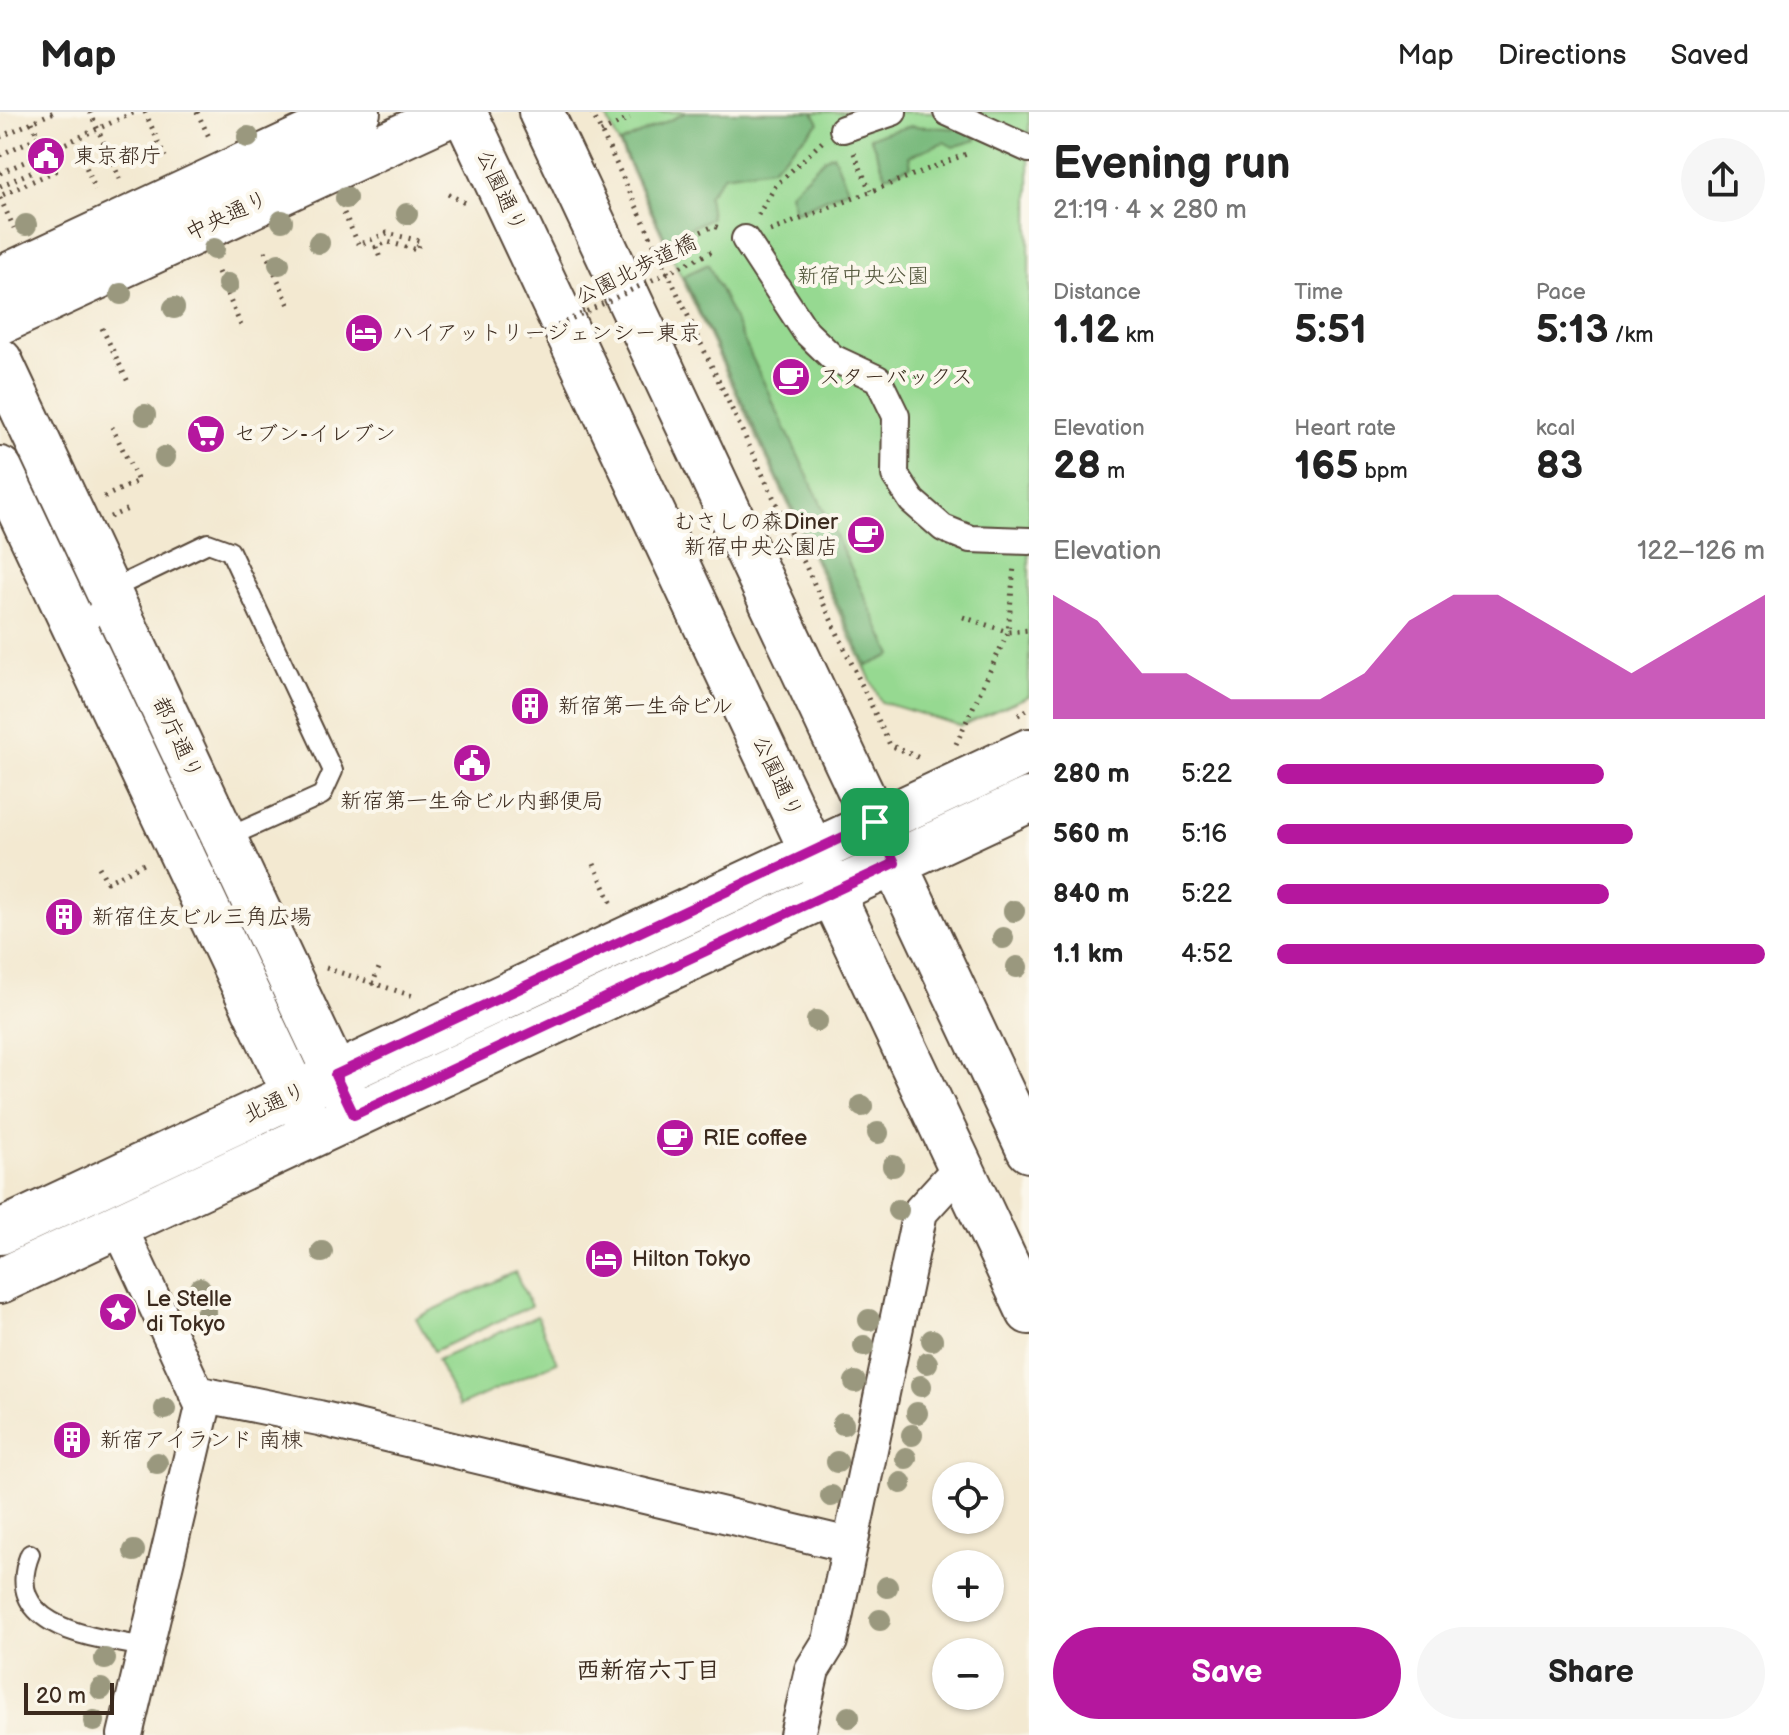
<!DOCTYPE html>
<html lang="en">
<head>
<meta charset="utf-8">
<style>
	body { margin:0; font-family:"Balsamiq Sans","Klee One",sans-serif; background:#f6f6f6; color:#222; height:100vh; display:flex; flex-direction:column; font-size:30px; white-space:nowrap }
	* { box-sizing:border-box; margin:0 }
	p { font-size:26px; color:#767676 }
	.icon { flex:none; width:44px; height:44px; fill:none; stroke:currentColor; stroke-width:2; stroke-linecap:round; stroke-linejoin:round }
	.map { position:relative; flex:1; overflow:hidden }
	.panel { display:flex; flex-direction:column; background:#fff; width:760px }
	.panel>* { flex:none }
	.controls { position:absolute; left:932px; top:1350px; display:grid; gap:16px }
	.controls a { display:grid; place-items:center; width:72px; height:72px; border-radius:50%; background:#fff; box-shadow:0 2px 6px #0004; font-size:40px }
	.scale { position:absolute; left:24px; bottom:20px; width:90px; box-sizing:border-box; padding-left:8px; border:4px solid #3b2a1e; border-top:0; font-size:22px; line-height:28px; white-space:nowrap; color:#3b2a1e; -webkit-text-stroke:6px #fbf7ec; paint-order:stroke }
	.pin { position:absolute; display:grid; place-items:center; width:68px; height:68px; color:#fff; margin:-34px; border-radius:16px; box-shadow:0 4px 12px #0006 }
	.round { display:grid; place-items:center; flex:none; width:84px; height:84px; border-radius:42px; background:#f6f6f6 }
	.head { display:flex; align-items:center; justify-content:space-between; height:136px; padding:0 24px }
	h1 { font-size:44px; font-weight:800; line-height:60px }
	.metrics { display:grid; grid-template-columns:repeat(3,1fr); gap:12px; height:136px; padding:8px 24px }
	.metrics div { display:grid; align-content:center }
	.metrics b { font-size:40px; font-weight:800 }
	.metrics small { font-size:22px; font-weight:400 }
	.metrics p { font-size:22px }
	.chart { height:224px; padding:16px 24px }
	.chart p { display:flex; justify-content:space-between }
	.chart svg { width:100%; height:144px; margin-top:8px; fill:#b5179e; opacity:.7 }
	.cta { display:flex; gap:16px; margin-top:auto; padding:16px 24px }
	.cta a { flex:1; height:92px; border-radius:48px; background:#b5179e; color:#fff; font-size:32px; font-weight:800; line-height:92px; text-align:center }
	.cta a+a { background:#f6f6f6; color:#222 }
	ul { padding:0 24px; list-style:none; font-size:26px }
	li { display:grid; grid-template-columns:128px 96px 1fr; align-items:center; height:60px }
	li i { height:20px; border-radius:10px; background:#b5179e }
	header { display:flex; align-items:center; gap:48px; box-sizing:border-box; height:112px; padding:0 40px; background:#fff; border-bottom:2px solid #e0e0e0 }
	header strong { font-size:38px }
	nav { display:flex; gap:44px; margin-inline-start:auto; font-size:28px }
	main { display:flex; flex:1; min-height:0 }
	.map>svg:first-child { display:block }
	.green { fill:#96d991; stroke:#688258; stroke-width:2 }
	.forest { fill:#78b97b; stroke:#5a724c; stroke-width:2 }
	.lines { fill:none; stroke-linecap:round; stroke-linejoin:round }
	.service-casing { stroke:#574739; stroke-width:22 }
	.pedestrian-casing { stroke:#574739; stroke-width:30 }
	.minor-casing { stroke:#574739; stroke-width:38 }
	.secondary-casing { stroke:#574739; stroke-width:48 }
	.path { stroke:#574739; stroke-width:5; stroke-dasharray:2 6; stroke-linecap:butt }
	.service { stroke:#fff; stroke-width:18 }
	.pedestrian { stroke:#fff; stroke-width:26 }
	.minor { stroke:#fff; stroke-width:34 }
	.secondary { stroke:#fff; stroke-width:44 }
	.path-bridge { stroke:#574739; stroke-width:5; stroke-dasharray:2 6; stroke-linecap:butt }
	.tree { fill:#9a987e }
	.route-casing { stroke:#fff; stroke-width:16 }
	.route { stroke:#b5179e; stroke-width:10 }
	.labels { text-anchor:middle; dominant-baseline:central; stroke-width:8; stroke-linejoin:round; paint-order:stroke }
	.poi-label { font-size:22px; fill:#3b2a1e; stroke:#fbf7ec; text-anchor:start }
	.street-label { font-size:22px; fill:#3b2a1e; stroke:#fbf7ec }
	.park-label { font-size:22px; fill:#52563b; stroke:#fbf7ec }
	.neighbourhood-label { font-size:24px; font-weight:bold; fill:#3b2a1e; stroke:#fbf7ec }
</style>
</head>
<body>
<header>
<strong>Map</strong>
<nav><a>Map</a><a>Directions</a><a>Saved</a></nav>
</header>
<main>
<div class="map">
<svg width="1029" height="1623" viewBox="0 0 1029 1623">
	<rect width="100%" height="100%" fill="#fbf7ec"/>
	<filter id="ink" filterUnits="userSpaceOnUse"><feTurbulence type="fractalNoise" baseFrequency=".0125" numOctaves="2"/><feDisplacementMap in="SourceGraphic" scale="16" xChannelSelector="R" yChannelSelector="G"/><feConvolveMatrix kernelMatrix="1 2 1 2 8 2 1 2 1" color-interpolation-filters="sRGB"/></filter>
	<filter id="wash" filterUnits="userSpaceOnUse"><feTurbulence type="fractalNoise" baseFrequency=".006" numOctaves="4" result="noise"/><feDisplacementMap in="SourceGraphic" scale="32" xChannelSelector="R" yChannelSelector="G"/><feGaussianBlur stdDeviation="1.8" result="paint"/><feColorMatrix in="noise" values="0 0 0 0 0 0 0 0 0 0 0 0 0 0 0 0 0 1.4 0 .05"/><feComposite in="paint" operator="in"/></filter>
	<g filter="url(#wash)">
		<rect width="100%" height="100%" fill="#f3e9d1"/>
		<path class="green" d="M604 0H1029V584L961 614 881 590Z
			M515 1160 531 1194 434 1239 416 1206Z
			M537 1204 557 1250 459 1294 437 1248Z"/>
		<path class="forest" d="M687 0H813L819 11 772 56 724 63 708 84 711 106 666 128 620 31Z
			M911 14 962 17 975 23 976 28 953 35 944 30 909 44 911 54 886 64 870 25Z
			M833 42 848 77 795 100 790 81 824 47Z
			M708 152 892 543 867 554 683 164Z"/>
	</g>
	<g filter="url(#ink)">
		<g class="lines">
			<g class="service-casing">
				<path id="service" d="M82 524 108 479 208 431 230 439 333 659 322 683 224 727
					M30 1442C0 1518 99 1526 146 1535"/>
			</g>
			<g class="pedestrian-casing">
				<path id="pedestrian" d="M947 0 1029 37
					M843 17 893 0
					M745 127 806 220 833 246 878 267 896 304 895 363 912 389 943 416 970 427 1029 429"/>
			</g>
			<g class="minor-casing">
				<path id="minor" d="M119 1114 203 1295 125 1623
					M196 1281 319 1306 849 1433
					M797 1623 812 1558 830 1529 920 1100 961 1055"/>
			</g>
			<g class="secondary-casing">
				<path id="secondary" d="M464 0 1029 1200
					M541 0 1029 1038
					M0 167 358 0
					M0 210 455 0
					M0 249 348 990
					M0 357 308 1010
					M0 1120 1029 639
					M0 1169 1029 688"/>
			</g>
			<path class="path" d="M90 0 120 67
				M145 0 165 45
				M197 0 209 25
				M592 0 890 633 922 647
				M601 20 630 6
				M0 25 54 0
				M80 41 96 78
				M854 41 870 79
				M0 43 38 25 32 10
				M0 61 135 0
				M0 74 51 51 55 59 0 84
				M448 82 465 91
				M0 86 14 116
				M344 101 359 133 387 121 420 129 417 138 388 130 376 135 381 149
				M758 103 776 73 822 30
				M770 119 969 41
				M265 139 289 193
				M657 139 714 114 722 117
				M218 160 242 216
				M102 216 129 272
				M104 385 138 369 112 315
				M110 405 128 397
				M963 505 1008 520 1029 518
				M1018 603 1029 597
				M956 632 1008 520 1014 454
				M594 752 613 794
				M99 755 107 770 148 750
				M326 856 416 885
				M372 873 379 856"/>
			<use href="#service" class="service"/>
			<use href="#pedestrian" class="pedestrian"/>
			<use href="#minor" class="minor"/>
			<use href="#secondary" class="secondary"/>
			<path class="path-bridge" d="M529 227 713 139"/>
		</g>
		<g class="tree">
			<circle cx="248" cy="25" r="11"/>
			<circle cx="346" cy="86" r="11"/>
			<circle cx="407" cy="102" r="11"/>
			<circle cx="282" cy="109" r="11"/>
			<circle cx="26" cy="113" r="11"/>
			<circle cx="319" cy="131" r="11"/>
			<circle cx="214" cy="137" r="11"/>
			<circle cx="279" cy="152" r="11"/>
			<circle cx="228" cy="172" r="11"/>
			<circle cx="121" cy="182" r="11"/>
			<circle cx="174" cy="196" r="11"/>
			<circle cx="145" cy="303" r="11"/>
			<circle cx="165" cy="345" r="11"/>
			<circle cx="1014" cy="799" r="11"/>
			<circle cx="1003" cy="826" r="11"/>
			<circle cx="1017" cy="855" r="11"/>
			<circle cx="817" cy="909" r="11"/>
			<circle cx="862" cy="994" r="11"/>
			<circle cx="878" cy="1021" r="11"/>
			<circle cx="893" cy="1054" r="11"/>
			<circle cx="898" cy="1098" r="11"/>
			<circle cx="322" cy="1140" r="11"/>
			<circle cx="200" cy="1176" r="11"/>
			<circle cx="206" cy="1202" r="11"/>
			<circle cx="869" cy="1208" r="11"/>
			<circle cx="932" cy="1228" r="11"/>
			<circle cx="864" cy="1234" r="11"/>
			<circle cx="927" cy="1251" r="11"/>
			<circle cx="855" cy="1270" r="11"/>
			<circle cx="921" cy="1274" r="11"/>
			<circle cx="165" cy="1297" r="11"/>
			<circle cx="917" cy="1301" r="11"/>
			<circle cx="843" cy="1312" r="11"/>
			<circle cx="912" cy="1323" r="11"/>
			<circle cx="906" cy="1346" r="11"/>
			<circle cx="837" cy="1350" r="11"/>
			<circle cx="157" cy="1351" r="11"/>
			<circle cx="901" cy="1371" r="11"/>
			<circle cx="831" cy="1384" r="11"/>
			<circle cx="134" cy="1439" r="11"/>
			<circle cx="887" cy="1475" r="11"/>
			<circle cx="880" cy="1508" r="11"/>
			<circle cx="105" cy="1547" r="11"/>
			<circle cx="101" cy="1577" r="11"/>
			<circle cx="849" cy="1605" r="11"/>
			<circle cx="94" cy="1609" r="11"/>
		</g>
	</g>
	<g class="lines" filter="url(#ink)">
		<g class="route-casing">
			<path id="route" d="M875 710 895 751 354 1003 335 963Z"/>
		</g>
		<use href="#route" class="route"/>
	</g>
	<defs>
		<g id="civic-disc" transform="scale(2)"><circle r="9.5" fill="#b5179e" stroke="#fbf7ec"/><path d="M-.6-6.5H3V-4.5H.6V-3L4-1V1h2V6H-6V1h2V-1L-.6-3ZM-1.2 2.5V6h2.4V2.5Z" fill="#fff"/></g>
		<g id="hotel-disc" transform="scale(2)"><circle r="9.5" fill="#b5179e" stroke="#fbf7ec"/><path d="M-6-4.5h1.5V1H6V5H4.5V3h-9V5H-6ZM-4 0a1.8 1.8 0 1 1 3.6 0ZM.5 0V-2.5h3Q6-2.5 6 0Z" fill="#fff"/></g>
		<g id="cafe-disc" transform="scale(2)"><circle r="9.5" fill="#b5179e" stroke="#fbf7ec"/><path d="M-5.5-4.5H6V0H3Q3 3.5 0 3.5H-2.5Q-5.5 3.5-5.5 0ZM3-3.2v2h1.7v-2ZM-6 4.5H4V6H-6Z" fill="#fff"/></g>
		<g id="supermarket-disc" transform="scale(2)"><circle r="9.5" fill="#b5179e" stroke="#fbf7ec"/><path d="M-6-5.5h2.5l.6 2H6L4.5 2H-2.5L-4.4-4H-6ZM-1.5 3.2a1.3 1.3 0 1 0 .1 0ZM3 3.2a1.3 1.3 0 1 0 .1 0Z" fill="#fff"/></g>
		<g id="building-disc" transform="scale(2)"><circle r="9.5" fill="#b5179e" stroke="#fbf7ec"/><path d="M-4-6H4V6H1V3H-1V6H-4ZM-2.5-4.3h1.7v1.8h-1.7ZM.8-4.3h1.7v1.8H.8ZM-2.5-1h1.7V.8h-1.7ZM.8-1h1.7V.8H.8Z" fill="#fff"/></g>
		<g id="sight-disc" transform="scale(2)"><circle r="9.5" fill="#b5179e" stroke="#fbf7ec"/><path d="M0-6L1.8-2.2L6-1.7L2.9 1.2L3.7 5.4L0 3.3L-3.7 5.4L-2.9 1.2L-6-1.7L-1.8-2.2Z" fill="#fff"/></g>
	</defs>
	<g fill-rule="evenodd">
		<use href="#civic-disc" x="46" y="44"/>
		<use href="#hotel-disc" x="364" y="221"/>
		<use href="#cafe-disc" x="791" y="265"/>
		<use href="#supermarket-disc" x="206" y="322"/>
		<use href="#cafe-disc" x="866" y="423"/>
		<use href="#building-disc" x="530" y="594"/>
		<use href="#civic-disc" x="472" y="651"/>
		<use href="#building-disc" x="64" y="805"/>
		<use href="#cafe-disc" x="675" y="1026"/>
		<use href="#hotel-disc" x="604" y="1147"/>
		<use href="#sight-disc" x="118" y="1200"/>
		<use href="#building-disc" x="72" y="1328"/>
	</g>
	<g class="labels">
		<g class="poi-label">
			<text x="74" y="44">東京都庁</text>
			<text x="392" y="221">ハイアットリージェンシー東京</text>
			<text x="819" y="265">スターバックス</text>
			<text x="234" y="322">セブン-イレブン</text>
			<text x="838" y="410" text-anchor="end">むさしの森Diner<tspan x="838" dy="25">新宿中央公園店</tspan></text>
			<text x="558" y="594">新宿第一生命ビル</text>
			<text x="472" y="689" text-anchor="middle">新宿第一生命ビル内郵便局</text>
			<text x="92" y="805">新宿住友ビル三角広場</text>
			<text x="703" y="1026">RIE coffee</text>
			<text x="632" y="1147">Hilton Tokyo</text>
			<text x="146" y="1187">Le Stelle<tspan x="146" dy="25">di Tokyo</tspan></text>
			<text x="100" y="1328">新宿アイランド 南棟</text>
		</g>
		<g class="street-label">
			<text transform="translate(501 79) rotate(65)">公園通り</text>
			<text transform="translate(227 104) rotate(-25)">中央通り</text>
			<text transform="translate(636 158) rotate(-26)">公園北歩道橋</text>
			<text transform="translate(177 626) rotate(65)">都庁通り</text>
			<text transform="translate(777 665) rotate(65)">公園通り</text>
			<text transform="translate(275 991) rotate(-25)">北通り</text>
		</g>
		<g class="park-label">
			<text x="863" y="164">新宿中央公園</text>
		</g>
		<g class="neighbourhood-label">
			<text x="648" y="1558">西新宿六丁目</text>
		</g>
	</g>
</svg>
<div class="controls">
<a><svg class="icon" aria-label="locate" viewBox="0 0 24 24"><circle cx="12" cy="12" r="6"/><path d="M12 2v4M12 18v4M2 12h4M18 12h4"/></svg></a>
<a>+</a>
<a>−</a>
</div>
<div class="scale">20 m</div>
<div class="pin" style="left:875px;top:710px;background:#1e9e55"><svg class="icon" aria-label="arrive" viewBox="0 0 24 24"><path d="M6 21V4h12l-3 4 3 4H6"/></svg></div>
</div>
<section class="panel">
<div class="head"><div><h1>Evening run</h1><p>21:19 · 4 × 280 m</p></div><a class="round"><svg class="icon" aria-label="share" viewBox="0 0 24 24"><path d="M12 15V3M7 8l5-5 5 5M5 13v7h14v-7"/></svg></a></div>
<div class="metrics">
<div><p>Distance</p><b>1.12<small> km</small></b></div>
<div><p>Time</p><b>5:51</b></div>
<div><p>Pace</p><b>5:13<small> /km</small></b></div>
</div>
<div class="metrics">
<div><p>Elevation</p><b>28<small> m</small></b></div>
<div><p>Heart rate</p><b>165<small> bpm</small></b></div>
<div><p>kcal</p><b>83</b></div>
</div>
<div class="chart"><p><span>Elevation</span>122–126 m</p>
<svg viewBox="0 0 160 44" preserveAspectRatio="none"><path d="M0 44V6L10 14L20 30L30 30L40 38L50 38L60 38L70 30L80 14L90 6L100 6L110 14L120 22L130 30L140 22L150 14L160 6V44z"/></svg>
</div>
<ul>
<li><b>280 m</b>5:22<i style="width:67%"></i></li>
<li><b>560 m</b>5:16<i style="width:73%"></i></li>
<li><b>840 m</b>5:22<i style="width:68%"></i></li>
<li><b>1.1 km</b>4:52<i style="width:100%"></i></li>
</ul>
<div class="cta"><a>Save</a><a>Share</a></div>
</section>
</main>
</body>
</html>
